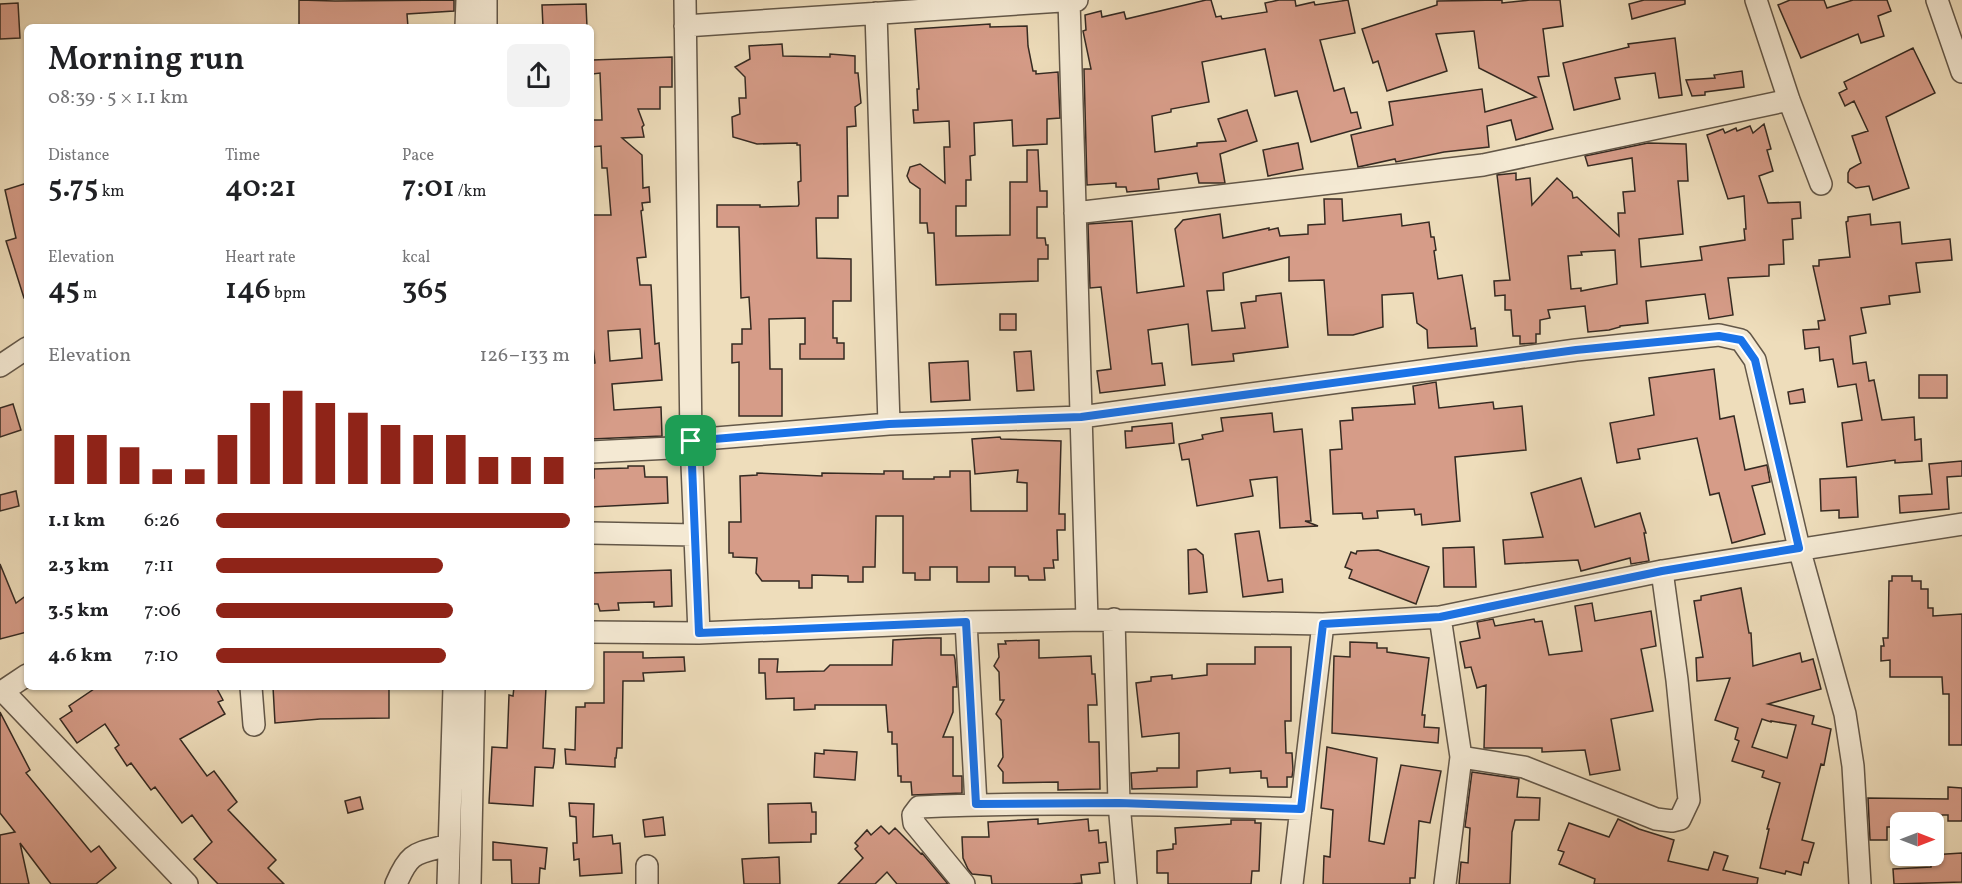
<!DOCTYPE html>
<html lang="en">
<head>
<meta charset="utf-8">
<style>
	body { margin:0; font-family:Vollkorn,serif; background:#f2f2f2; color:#202124; height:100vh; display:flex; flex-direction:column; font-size:22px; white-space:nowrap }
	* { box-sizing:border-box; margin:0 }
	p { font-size:20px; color:#757577 }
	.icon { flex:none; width:33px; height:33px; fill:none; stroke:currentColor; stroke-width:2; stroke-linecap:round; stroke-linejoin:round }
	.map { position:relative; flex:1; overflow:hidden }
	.drawer { position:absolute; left:24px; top:24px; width:570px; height:666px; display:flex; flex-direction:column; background:#fff; border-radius:9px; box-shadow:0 2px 4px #0004 }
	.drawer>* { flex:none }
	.needle { width:39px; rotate:90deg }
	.tools { position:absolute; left:1890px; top:812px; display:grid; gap:12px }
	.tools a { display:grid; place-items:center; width:54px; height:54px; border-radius:9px; background:#fff; box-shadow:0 2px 4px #0004; font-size:30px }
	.pin { position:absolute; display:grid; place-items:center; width:51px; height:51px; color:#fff; margin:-26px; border-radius:12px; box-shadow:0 3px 9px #0006 }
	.round { display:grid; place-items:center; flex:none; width:63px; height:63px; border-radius:9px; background:#f2f2f2 }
	.headline { display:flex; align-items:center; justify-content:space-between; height:102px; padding:0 24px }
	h1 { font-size:33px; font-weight:600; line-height:45px }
	.figures { display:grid; grid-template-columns:repeat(3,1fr); gap:9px; height:102px; padding:6px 24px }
	.figures div { display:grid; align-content:center }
	.figures b { font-size:30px; font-weight:600 }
	.figures small { font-size:16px; font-weight:400 }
	.figures p { font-size:16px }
	.chart { height:168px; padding:12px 24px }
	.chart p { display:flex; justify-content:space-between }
	.chart svg { width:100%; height:108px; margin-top:6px; stroke:#8f2418; stroke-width:6 }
	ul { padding:0 24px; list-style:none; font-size:20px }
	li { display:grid; grid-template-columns:96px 72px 1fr; align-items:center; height:45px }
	li i { height:15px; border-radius:8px; background:#8f2418 }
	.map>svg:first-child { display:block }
	.building { fill:#d69c88; stroke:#352a22; stroke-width:1.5; fill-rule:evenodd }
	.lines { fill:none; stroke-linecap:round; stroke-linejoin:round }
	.minor-casing { stroke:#635748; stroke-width:24 }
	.minor { stroke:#f4e9d3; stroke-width:21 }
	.route-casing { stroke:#fff; stroke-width:12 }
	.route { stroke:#1a73e8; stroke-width:8 }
</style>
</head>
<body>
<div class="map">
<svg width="1962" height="884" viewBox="0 0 1962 884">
	<rect width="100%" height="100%" fill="#edb"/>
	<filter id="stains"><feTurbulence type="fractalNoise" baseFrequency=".00333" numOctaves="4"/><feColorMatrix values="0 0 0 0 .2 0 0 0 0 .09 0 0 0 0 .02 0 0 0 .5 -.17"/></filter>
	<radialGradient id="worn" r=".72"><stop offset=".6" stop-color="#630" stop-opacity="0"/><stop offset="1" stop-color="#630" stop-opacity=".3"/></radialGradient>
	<path class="building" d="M299 0 335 1 454 0V11L407 14 408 27H299Z
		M1206 0H1211L1216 17 1221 16 1222 19 1267 12 1265 3 1279 0H1295L1296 6 1314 2 1315 5 1348 0 1355 33 1320 40 1334 91 1344 88 1351 113 1357 112 1361 128 1311 142 1297 91 1275 96 1265 49 1202 62 1209 102 1171 109V112L1152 116 1155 152 1197 146V143L1226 141 1218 119 1247 110 1257 141 1220 154 1225 183H1199L1197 173 1158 179 1159 189 1127 192 1126 187H1116V183L1087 185 1084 69H1091L1083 31 1086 30 1085 15 1101 11 1102 17 1124 12 1126 19Z
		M1502 0V3L1530 0H1560L1563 26 1543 29 1549 76 1538 77 1553 129 1516 140 1511 120 1487 126 1489 147 1444 152 1396 162 1395 159 1358 167 1351 135 1393 125 1389 102 1482 89 1485 112 1536 97 1479 68 1474 31 1436 34 1447 71 1387 91 1378 61 1373 63 1362 29 1437 5V1Z
		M1644 0H1685V4L1632 19 1629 4Z
		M1790 0H1824L1827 8 1853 0H1887L1891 11 1878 16 1884 36 1861 43 1858 34 1801 58 1778 5Z
		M18 3 20 38 0 39V4Z
		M586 4 587 27H543L542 5Z
		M990 24V27L1027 26 1028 46 1033 71H1036V74L1058 72 1060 118 1047 119V144L1013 146 1012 120 974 123 975 155 970 156 971 180H966V206H956V236L1010 235V182H1027V150H1038L1040 191H1047V207H1037V238H1045L1046 245H1048V259H1038V281L936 285 934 233H928L927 223H920V189L910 182 907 176 910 167 920 164 945 183 944 147H950L949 121 914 123 913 110H918L917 89H919L915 29Z
		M1675 38 1682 95 1659 98 1655 73 1615 78 1620 99 1574 110 1563 63 1629 47 1628 44Z
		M782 44 783 56 830 57V54L855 56V73H858L861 103 855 107 856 126 847 127 848 196H838V218H816L817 258 851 259V301H833V338H837V343H844V359H800V344H805V318L769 319 770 369H782V416H739V362L732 363V344H742V329H751L749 297 741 298 739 227H717V205H760V207L798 206 799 204 798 182 801 181 800 145H797V143L757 144 733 137 732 117 740 114 739 98H746L745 77 735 67 750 59 749 46Z
		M1913 48 1935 93 1886 117 1909 188 1873 200 1869 186 1856 188 1848 182V173L1850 169 1861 163 1852 136 1868 131 1854 101 1845 106 1839 93 1847 89 1844 82Z
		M672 57V87H660V109H638L644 125 642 127 644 137 622 138 642 155 643 188 649 187 650 202 642 203 643 210 641 211 646 257 637 258 640 285H651L655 344 659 343 662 380 612 384 614 410 661 407 662 436 591 439V364L595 363 591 331V215H611L607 168H602L601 146 591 147V120H602L600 73 593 74V60ZM640 329 642 358 610 361 608 331Z
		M1742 71 1744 87 1705 92V95L1692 96 1686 80 1715 78 1714 75Z
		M1764 124 1771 149 1767 150 1773 171 1759 176 1768 203 1800 202 1801 218 1792 219 1793 239 1783 240 1784 264 1769 265V276L1728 278 1733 315 1709 319 1705 294 1646 301 1648 323 1620 326V327L1609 330 1588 332 1585 306 1548 310 1550 318 1540 320V334H1536V343L1520 344V336H1513L1511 310H1505V295L1495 296 1494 281 1510 280 1497 175 1516 173V180L1530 178 1532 205 1557 178 1572 192 1573 198 1577 197 1619 236 1618 213H1625L1623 192 1635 191 1632 158 1588 166 1585 156 1648 143 1686 144 1688 181H1678L1683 234 1639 239 1641 267 1702 260 1700 247 1745 240 1744 229H1746L1744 196 1728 199 1707 135 1723 129 1725 133 1736 128 1737 131 1750 126 1753 133ZM1615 250 1617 284 1581 291V288L1571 289 1568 256 1582 255 1581 252Z
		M1298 143 1303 169 1268 176 1263 150Z
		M27 183V298H24L6 241 16 238 5 190Z
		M1324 199H1342L1343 221 1401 214 1402 226 1429 222 1431 237H1434L1436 250 1434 251 1438 279 1462 275 1471 329 1475 328 1477 346 1428 348 1427 330 1417 323 1413 293 1382 295 1383 327 1353 335H1328L1324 280 1289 281V257L1223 273 1224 290 1207 291 1212 331 1245 328 1241 303 1256 301V296L1281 293 1288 347 1233 354 1234 361 1192 365 1188 324 1148 330 1152 364 1162 363 1165 385 1100 393 1097 371 1111 369 1101 287 1090 288 1088 224 1132 221 1137 293 1184 286 1175 229 1183 220 1220 214 1223 238 1269 228V230L1278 228 1280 236 1308 234V225L1325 224Z
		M1870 214 1871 225 1900 222 1902 244 1950 239 1952 260 1916 263 1920 292 1889 296 1890 304 1861 308 1866 333 1850 336 1853 364 1866 362 1869 381 1874 380 1882 420 1914 417 1915 440 1921 439 1922 461 1895 463V460L1847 467 1842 423 1862 420 1856 384 1838 387 1833 359 1820 361 1819 347 1805 349 1803 330 1819 329 1818 321 1825 320 1813 266H1819V260L1850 257 1846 222 1848 221V217Z
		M1000 314H1016V330H1000Z
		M1031 351 1034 390 1017 391 1014 352Z
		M968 361 970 400 931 402 929 363Z
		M1714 369 1720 419 1734 416 1745 470 1767 465 1770 482 1752 486 1765 534 1732 543 1719 493 1710 495 1697 438 1638 449 1640 459 1617 463 1610 423 1654 415 1649 378Z
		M1919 375H1947V398H1919Z
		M1436 382 1439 408 1493 402 1494 409 1522 406 1526 450 1455 457 1460 521 1422 525 1421 514 1415 515 1414 509 1377 511 1378 518 1363 519 1362 513 1333 514 1330 450 1342 449 1340 421 1353 420 1352 408 1415 404 1413 386Z
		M1803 389 1805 402 1790 404 1788 392Z
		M13 404 21 430 0 437V408Z
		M1272 413 1274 432 1302 429 1311 521H1305L1318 526 1280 528 1277 477 1250 480 1253 496 1197 506 1189 459 1182 460 1179 444 1203 439 1202 435 1223 431 1221 418Z
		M1172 423 1174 443 1126 448 1125 431H1132V427Z
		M1000 437 1001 439 1061 441 1059 514H1065V530H1057L1058 560H1053L1054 568H1044L1045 580H1029L1028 576H1015V567H989V582H957V567H930V580H915V573H903V516H876L875 567H863V582H848V576L812 575V588H799V581H762L756 573 757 558 733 557V553H729V522H741L740 476 757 475V473L822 476V473L884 474V471H903V479H934V477H950V471H970L971 511H1027V483L1017 482 1018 470 975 474 972 439Z
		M1962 461V476L1947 477 1949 509 1900 513 1899 496 1932 494 1929 464Z
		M628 466H644L645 477H667L668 503 591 507V478H594V469L628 468Z
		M1856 477 1858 517 1839 518V510L1821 511 1820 479Z
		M1581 478 1595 527 1640 513 1646 533H1644L1649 561 1631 564 1630 558 1581 571 1578 560 1505 564 1503 540 1543 537 1531 493Z
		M16 491 19 506 0 511V495Z
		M1259 531 1268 581 1282 579 1283 592 1243 597 1235 534Z
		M1474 547 1476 587H1444L1443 548Z
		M1196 549 1203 555 1207 592 1189 594 1188 550Z
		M1378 550 1429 567 1416 604 1349 578 1352 570 1345 567 1351 552 1356 554 1357 551Z
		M0 564 16 603 27 595V632L0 639Z
		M671 570 672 606 654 607V602L618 603 619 610 600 611 598 604H591V573Z
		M1892 576H1912V581H1921V589H1928V608H1933V616L1962 614V745H1949V694H1943L1942 677H1890V660L1881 661V646H1884L1883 638H1888L1889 581H1892Z
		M1741 588 1749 633H1751L1753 666 1800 653 1802 662 1813 659 1821 689 1768 704 1814 716 1812 724 1831 729 1824 765 1821 764 1802 840 1814 843 1808 863 1804 862 1801 875 1786 871 1785 874 1760 868 1769 829H1767L1780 783 1762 777 1764 771 1732 761 1739 741 1735 739 1738 728 1715 720 1730 678 1697 681 1696 658 1703 657 1694 601 1701 600V596ZM1762 719 1771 722V721L1796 725 1787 758 1752 747Z
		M1592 603 1595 621 1651 611 1656 646 1641 649 1653 711 1611 719 1620 770 1590 775 1585 750 1542 752V748H1484L1486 685 1477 688 1471 667 1465 668 1460 642 1480 638 1477 622 1493 619 1495 626 1534 619 1535 622 1542 621 1549 655 1582 651 1575 606Z
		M927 638H941V655H954L955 659 957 687H953V712L943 737H953V776H962V793L912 795 911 782H901V776H898L897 744H892V732H888L886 705H815V709L794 710V698L766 699 765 673H759V659H778L777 672 824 671 830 665H892L893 640Z
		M1039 640V658L1091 656 1092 674H1095L1097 705H1088L1089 742H1099L1100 789 1058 790V782L1003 783V772L998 766 1003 757 1001 720 996 714 1004 700H1000L999 672 994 666 999 657 998 644H1006L1005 641Z
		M1350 642 1377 643V648H1387V652L1429 658 1422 715H1425L1424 727 1439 728 1438 743 1332 733 1334 656 1350 657Z
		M1255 647H1291V721H1285L1286 753H1292L1293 770 1292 777H1287V787H1268L1267 778H1261V771L1230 773V768L1197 771V787L1132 789 1131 773 1157 771V768H1179V733L1142 737 1136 683 1151 681V677L1172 675V679L1207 675V664H1255Z
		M604 652H643V658L684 657 685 671 643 673 644 681H623L622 748H617L616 758H615V767L566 764 565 749 575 750 576 707H585V703H604Z
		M97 687H216L223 700 218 702 225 714 180 739 207 776 214 771 237 802 228 810 276 860 268 868 284 884H218L194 859 212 842 192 815 182 823 155 787 151 790 131 763 127 766 115 748 119 745 105 724 77 743 60 719 72 711 69 706Z
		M273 687H389V718L320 719 275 723Z
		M514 687H546L543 748 555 749 554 763 553 768 535 767 533 806 489 803 492 747 507 748 509 695 513 696Z
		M0 712 30 770 26 773 91 852 99 846 116 868 96 884H51L20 843 29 884H0V835L15 832 0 813Z
		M1327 747 1377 758 1369 841 1384 844 1401 765 1441 771 1430 823 1419 821 1415 878H1410V884H1323L1324 856 1330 857 1333 810 1321 808Z
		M824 750 857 752 855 780 814 777 815 753 824 754Z
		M1472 772 1519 779 1517 797 1540 798 1539 820H1515L1512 832 1510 884H1459L1461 862 1468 863 1470 828 1465 827Z
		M1948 787 1962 788V821H1948V815H1919V822H1900V827H1887V840H1870L1868 798 1948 799Z
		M360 797 363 809 348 813 345 801Z
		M569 803 594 804 593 837 612 835 613 844 620 843 622 873 580 876 579 859 574 860 573 843H577L576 817 570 816Z
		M811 803 812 812H816V834H811V842L769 843 768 804Z
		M663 817 665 835 645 837 643 820Z
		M1038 819V824L1088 819 1089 831 1098 830 1099 843 1106 842 1108 862 1099 863 1100 873 1081 875 1082 883 1072 884H992L991 876 972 874 968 869 963 858 962 837H989L988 822Z
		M1618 819 1639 829 1674 840 1668 861 1708 870 1714 852 1728 856 1723 870 1758 878 1757 884H1594L1595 879 1559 864 1564 852 1558 850 1569 823 1609 837Z
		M1231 820H1255V823H1261L1259 871H1252L1251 884H1168V873H1157V851L1173 849V844H1176L1175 828 1231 824Z
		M881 826 889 834 895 828 921 854 922 853 948 884H897L887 872 875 884H838L863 858 855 849 858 846 855 843 867 830 871 835Z
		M493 842 547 848 545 869 540 868 539 884H512L511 860H493Z
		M1962 853V882L1894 884 1893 869 1931 867V855Z
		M779 857 780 884H744L742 859Z"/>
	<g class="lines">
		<g class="minor-casing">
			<path id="minor" d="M685 0 691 440 699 633
				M1069 0 1087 620
				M1756 0 1789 100 1821 184
				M1937 0 1962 72
				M876 13 889 424
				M685 26 1077 0
				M466 27 467 0
				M486 27V0
				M1075 213 1483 165 1789 100
				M0 366 27 348
				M691 440 889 424 1081 417 1576 350 1719 335 1741 340 1755 360 1799 548 1845 714 1853 766 1860 884
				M591 452 691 447
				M591 533 695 535
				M1440 617 1461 757 1445 884
				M1114 619 1119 803 1126 884
				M966 622 976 804
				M591 632 699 633 966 622 1087 620 1323 624 1440 617 1662 571 1962 524
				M251 687 254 725
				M4 692 187 884
				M0 693 27 675
				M1461 757 1524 767 1656 819 1672 821 1680 819 1689 800 1677 680 1662 571
				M396 884C410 851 415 854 449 845
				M448 884 454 687
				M470 884 474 687
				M647 884V866
				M964 884 914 823 913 815 919 807C1047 801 1174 805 1301 809
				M1292 884 1323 624"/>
		</g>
		<use href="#minor" class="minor"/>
	</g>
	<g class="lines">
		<g class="route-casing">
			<path id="route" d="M1719 336 1741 340 1755 360 1799 548 1662 571 1440 617 1323 624 1301 809 1119 803 976 804 966 622 699 633 691 441 889 424 1081 417 1576 350Z"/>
		</g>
		<use href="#route" class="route"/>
	</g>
	<rect width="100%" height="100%" filter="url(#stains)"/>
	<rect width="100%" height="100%" fill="url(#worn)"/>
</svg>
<div class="tools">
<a><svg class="needle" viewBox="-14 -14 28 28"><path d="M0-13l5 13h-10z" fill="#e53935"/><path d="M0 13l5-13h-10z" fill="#757577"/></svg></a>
</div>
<div class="pin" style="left:691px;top:441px;background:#1e9e55"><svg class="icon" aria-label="arrive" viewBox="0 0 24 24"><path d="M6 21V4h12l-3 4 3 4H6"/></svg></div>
<section class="drawer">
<div class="headline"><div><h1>Morning run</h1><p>08:39 · 5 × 1.1 km</p></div><a class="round"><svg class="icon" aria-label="share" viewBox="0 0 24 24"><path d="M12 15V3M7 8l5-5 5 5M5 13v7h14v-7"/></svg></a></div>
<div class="figures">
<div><p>Distance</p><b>5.75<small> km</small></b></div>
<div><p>Time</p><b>40:21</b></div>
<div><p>Pace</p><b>7:01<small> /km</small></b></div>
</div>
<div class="figures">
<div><p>Elevation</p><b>45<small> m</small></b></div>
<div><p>Heart rate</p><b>146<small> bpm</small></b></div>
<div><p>kcal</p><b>365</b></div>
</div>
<div class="chart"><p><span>Elevation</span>126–133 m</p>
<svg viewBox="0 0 160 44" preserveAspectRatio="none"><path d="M5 44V24M15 44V24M25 44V29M35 44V38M45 44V38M55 44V24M65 44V11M75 44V6M85 44V11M95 44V15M105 44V20M115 44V24M125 44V24M135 44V33M145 44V33M155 44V33"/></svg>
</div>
<ul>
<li><b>1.1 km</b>6:26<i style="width:100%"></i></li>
<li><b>2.3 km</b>7:11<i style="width:64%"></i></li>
<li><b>3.5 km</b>7:06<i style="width:67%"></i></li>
<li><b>4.6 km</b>7:10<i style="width:65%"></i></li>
</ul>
</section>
</div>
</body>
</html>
